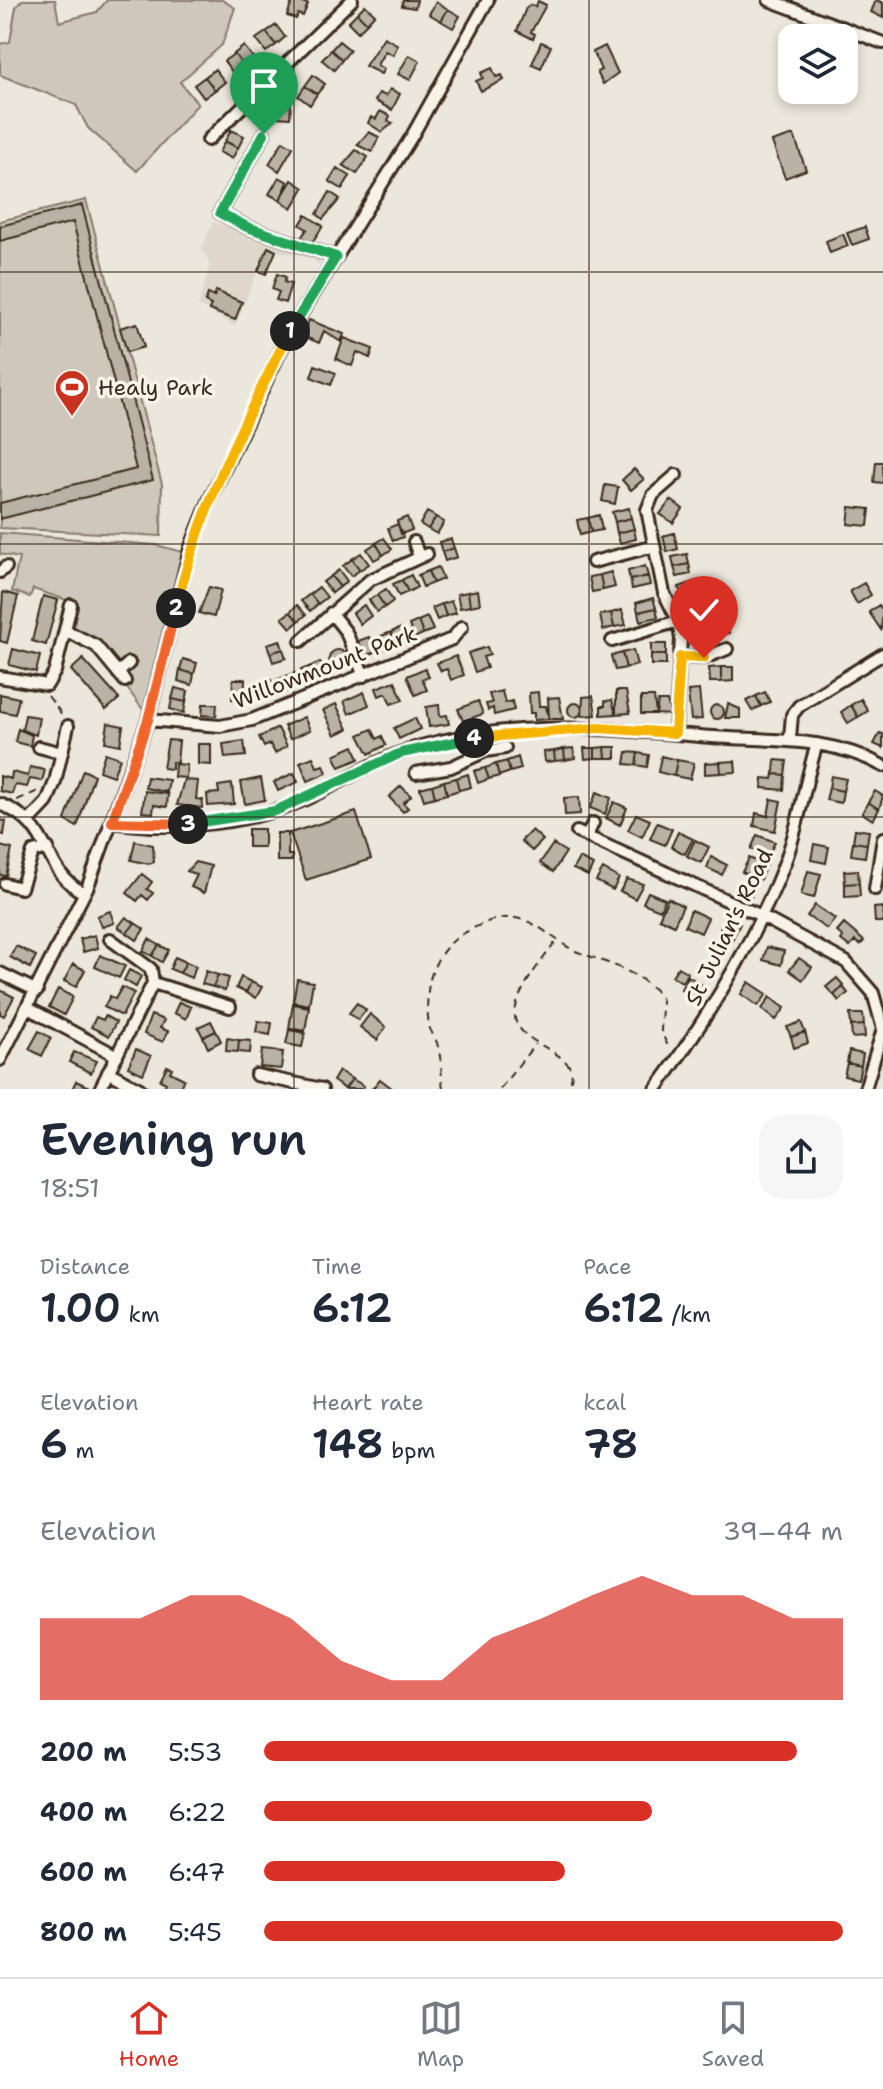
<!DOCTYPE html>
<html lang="en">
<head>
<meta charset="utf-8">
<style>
	body { margin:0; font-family:"Shantell Sans",sans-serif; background:#f6f6f7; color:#1f2937; height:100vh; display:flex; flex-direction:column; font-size:30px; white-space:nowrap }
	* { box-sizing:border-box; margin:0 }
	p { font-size:26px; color:#747a83 }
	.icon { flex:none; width:44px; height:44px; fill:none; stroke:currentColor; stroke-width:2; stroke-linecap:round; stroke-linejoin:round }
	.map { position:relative; height:1089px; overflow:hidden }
	.panel { display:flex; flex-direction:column; background:#fff; flex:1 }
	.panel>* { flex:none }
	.buttons { position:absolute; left:778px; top:24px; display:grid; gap:16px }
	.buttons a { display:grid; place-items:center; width:80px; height:80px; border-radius:16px; background:#fff; box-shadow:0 4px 12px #0003; font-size:40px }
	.pin { position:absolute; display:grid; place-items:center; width:68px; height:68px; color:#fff; margin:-82px -34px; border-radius:50% 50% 50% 0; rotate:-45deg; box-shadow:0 0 8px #0007 }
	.pin .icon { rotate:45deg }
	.km { position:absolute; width:40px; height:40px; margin:-20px; border-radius:50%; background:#222; color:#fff; font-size:22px; line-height:40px; text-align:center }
	.round { display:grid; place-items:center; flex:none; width:84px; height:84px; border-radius:24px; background:#f6f6f7 }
	.headline { display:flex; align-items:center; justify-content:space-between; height:136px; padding:0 40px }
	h1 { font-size:44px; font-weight:600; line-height:60px }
	.figures { display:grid; grid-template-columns:repeat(3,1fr); gap:12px; height:136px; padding:8px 40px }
	.figures div { display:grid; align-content:center }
	.figures b { font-size:40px; font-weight:600 }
	.figures small { font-size:22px; font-weight:400 }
	.figures p { font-size:22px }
	.chart { height:224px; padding:16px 40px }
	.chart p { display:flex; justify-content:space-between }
	.chart svg { width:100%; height:144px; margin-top:8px; fill:#d93025; opacity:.7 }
	ul { padding:0 40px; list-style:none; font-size:26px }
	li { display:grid; grid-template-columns:128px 96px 1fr; align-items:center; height:60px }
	li i { height:20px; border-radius:10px; background:#d93025 }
	.dock { display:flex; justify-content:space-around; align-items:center; height:112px; border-top:2px solid #e0e1e3; background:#fff; font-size:22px; color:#747a83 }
	.dock a { display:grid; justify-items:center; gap:4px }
	.dock .selected { color:#d93025 }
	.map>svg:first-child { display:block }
	.built { fill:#ddd7cc }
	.green { fill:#cec8bc; stroke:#84796d; stroke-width:2 }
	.building { fill:#bab2a7; stroke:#3b2a1e; stroke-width:2 }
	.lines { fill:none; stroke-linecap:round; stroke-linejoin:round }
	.minor-casing { stroke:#3b2a1e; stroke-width:16 }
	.path { stroke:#3b2a1e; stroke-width:2; stroke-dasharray:8 6; stroke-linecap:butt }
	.minor { stroke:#f7f3e8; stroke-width:10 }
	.split-1-casing { stroke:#fff; stroke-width:16 }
	.split-2-casing { stroke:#fff; stroke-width:16 }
	.split-3-casing { stroke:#fff; stroke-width:16 }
	.split-4-casing { stroke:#fff; stroke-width:16 }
	.split-5-casing { stroke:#fff; stroke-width:16 }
	.split-1 { stroke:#22a559; stroke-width:10 }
	.split-2 { stroke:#f5b400; stroke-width:10 }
	.split-3 { stroke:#f0652b; stroke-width:10 }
	.split-4 { stroke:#22a559; stroke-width:10 }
	.split-5 { stroke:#f5b400; stroke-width:10 }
	.grid { fill:none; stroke:#3b2a1e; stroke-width:2; stroke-opacity:0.55 }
	.labels { text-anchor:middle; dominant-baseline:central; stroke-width:7; stroke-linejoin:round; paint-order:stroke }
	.poi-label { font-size:22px; fill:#3b2a1e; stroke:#f7f3e8; text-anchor:start }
	.street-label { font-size:22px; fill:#3b2a1e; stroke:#f7f3e8 }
</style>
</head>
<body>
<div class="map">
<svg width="883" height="1089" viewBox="0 0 883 1089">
	<rect width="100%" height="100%" fill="#ece7dc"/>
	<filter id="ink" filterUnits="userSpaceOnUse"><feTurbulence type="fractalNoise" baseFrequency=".0125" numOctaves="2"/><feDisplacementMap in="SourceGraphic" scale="16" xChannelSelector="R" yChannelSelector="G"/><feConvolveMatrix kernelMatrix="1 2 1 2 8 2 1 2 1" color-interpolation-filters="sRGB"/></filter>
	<g filter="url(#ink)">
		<path class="built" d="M213 222 323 255 319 265 313 259 267 248 235 326 198 306 210 265 202 249Z"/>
		<path class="green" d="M22 0H55L59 22 97 12 107 0H222L235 8 222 45 180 82 198 104 137 171 88 128 76 105 0 75V44L10 42 16 7Z
			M86 200 162 484 161 536 0 528V221Z
			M0 533 156 545 186 553 144 711 127 688 130 682 125 674 137 663 131 657 117 664 99 639 74 628 76 603 33 589 30 597 12 591 19 558 0 554Z"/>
		<path class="building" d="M293 0 308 4 303 16 298 14 296 19 287 16Z
			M403 0H417L415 8 402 6Z
			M876 0 883 3V18L871 12Z
			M538 1 546 5 531 32 535 34 533 39 517 31 526 8 531 5 535 7Z
			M436 2 448 9 441 21 429 14Z
			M365 5 375 14 367 23 357 13Z
			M448 9 460 16 453 28 441 21Z
			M357 13 367 23 358 32 348 22Z
			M276 25 285 37 276 45 266 32Z
			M266 32 276 45 266 52 256 39Z
			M384 37 398 45 393 55 385 51 377 65 384 69 381 74 365 66Z
			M339 41 350 50 342 60 331 50Z
			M541 42 551 46 541 68 532 64Z
			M244 46 254 59 244 66 234 54Z
			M605 46 618 73 603 84 597 72 601 70 593 52Z
			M331 50 342 60 334 70 322 60Z
			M234 54 244 66 234 74 224 61Z
			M409 55 420 61 410 80 398 74Z
			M492 68 496 77 502 75 504 80 481 91 476 81 483 78 481 73Z
			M215 69 225 82 215 90 205 77Z
			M313 75 325 84 317 94 305 86Z
			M205 77 215 90 204 98 194 85Z
			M305 86 317 94 310 105 298 96Z
			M390 89 400 94 392 110 375 101 379 93 386 96Z
			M264 103H277V117H264Z
			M277 103H291L290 118 277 117Z
			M380 111 390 116 388 121 393 123 382 132 368 123 371 117 376 119Z
			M231 130 244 136 238 148 225 141Z
			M369 132 379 137 372 152 357 145Z
			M794 135 806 170 785 178 772 142Z
			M225 141 238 148 232 159 219 152Z
			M283 141 293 147 279 171 269 164Z
			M356 150 368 157 357 174 343 165Z
			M337 168 350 176 342 189 329 181Z
			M279 177 288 182 280 200 269 194Z
			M292 180 304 188 292 208 280 200Z
			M330 192 340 199 323 219 317 214Z
			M82 205 153 480 0 519V503L136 469 73 222 0 241V226Z
			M306 215 323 226 311 244 301 238 307 229 300 225Z
			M865 227 869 239 852 245 847 233Z
			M843 234 848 246 830 253 826 241Z
			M268 247 276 251 266 274 258 271Z
			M277 274 286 277 284 282 291 284 285 303 276 300 279 292 272 289Z
			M216 291 242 302 235 320 209 310 211 305 205 302 208 294 214 297Z
			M309 320 344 334 341 342 324 331 319 343 303 336Z
			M137 323 144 347 127 352 120 328Z
			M344 338 373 349 370 358 357 352 352 366 336 359Z
			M315 365 336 373 331 385 311 377Z
			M876 462H883V483L874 482Z
			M634 469 644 479 631 490 622 480Z
			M605 485 618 487 615 504 602 501Z
			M671 500 683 509 673 523 660 514Z
			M850 507 870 509 868 526 848 524Z
			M629 508 631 518 615 522 612 512Z
			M427 512 436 517 428 529 420 524Z
			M599 515 602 530 591 532 588 518Z
			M407 517 412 530 401 534 397 521Z
			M436 517 444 522 437 534 428 529Z
			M588 518 591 532 580 535 577 520Z
			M631 518 634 529 617 533 615 522Z
			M398 524 403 537 393 541 388 528Z
			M634 529 636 539 620 543 617 533Z
			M674 533 678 549 667 552 663 536Z
			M384 538 392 549 383 555 376 543Z
			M451 539 454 548 442 552 439 542Z
			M376 543 383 555 374 560 367 549Z
			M454 548 457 557 445 561 442 552Z
			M361 553 369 564 360 570 352 559Z
			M687 554 689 564 674 567 672 557Z
			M352 559 360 570 351 576 343 566Z
			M689 564 691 574 677 577 674 567Z
			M645 566 648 576 630 580 628 571Z
			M438 567 443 579 433 583 428 571Z
			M339 570 347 581 340 587 331 576Z
			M428 571 433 583 423 587 418 575Z
			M611 572 615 587 603 590 600 575Z
			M411 575 417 587 408 592 402 580Z
			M600 575 603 590 592 592 589 577Z
			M331 576 340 587 332 593 323 582Z
			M648 576 650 585 632 589 630 580Z
			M402 580 408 592 399 596 393 584Z
			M694 582 698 592 683 597 679 587Z
			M864 583 871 595 857 604 850 591Z
			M209 587 221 590 214 617 199 613Z
			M319 587 327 597 318 604 310 594Z
			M386 589 393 601 385 607 377 595Z
			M478 590 480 604 470 606 468 592Z
			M3 592 18 596 7 643 0 641Z
			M468 592 470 606 460 608 457 594Z
			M698 592 702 602 687 608 683 597Z
			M310 594 318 604 310 611 301 601Z
			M377 595 385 607 377 612 369 600Z
			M43 596 58 600 46 645 32 641Z
			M653 598 656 608 638 612 636 603Z
			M451 601 456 613 446 616 442 604Z
			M442 604 446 616 437 620 432 608Z
			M297 605 306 615 299 621 290 612Z
			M364 605 371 616 360 624 353 613Z
			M879 605 883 611 881 630 869 612Z
			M656 608 658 617 640 621 638 612Z
			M622 610 626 625 614 627 611 613Z
			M290 612 299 621 291 628 282 618Z
			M611 613 614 627 603 630 600 615Z
			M427 617 433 630 423 634 418 621Z
			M727 618 729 633 719 635 717 620Z
			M717 620 719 635 709 636 707 621Z
			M418 621 423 634 414 638 409 625Z
			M707 621 709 636 699 637 697 622Z
			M401 628 406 641 396 645 391 632Z
			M391 632 396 645 386 649 381 636Z
			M369 637 371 640 376 638 381 649 365 657 358 641Z
			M280 640 283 649 270 653 267 644Z
			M651 644H666V655H651Z
			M487 647 490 655 483 657 487 668 475 672 468 653Z
			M13 649 40 656 36 672 9 665Z
			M283 649 286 658 273 662 270 653Z
			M329 659a9 9 0 1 1 18 0a9 9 0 1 1-18 0Z
			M633 650 637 665 626 668 622 653Z
			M622 653 626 668 615 670 611 656Z
			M651 655H666V665H651Z
			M456 656 464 675 451 680 447 669 441 671 437 663Z
			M83 659 119 699 106 710 71 670Z
			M183 659 197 663 194 674 180 670Z
			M320 662 326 675 316 679 311 666Z
			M311 666 316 679 307 683 301 670Z
			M721 667H733V681L721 682Z
			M721 667V682H710L709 668Z
			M425 668 429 677 422 679 427 690 415 695 407 676Z
			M180 670 194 674 192 685 178 681Z
			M296 673 301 686 291 690 286 676Z
			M286 676 291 690 281 693 276 680Z
			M233 679H245L244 700 232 699Z
			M271 680 276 696 261 701 259 684Z
			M395 681 403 700 391 704 386 693 379 696 376 688Z
			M175 688 188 691 186 702 172 699Z
			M699 690 702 719 691 720 688 691Z
			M502 691 505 703 512 701 514 710 494 715 493 708 488 710 486 704 492 703 489 694Z
			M616 691H626L630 713 616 714Z
			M364 692 369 705 349 714 344 701Z
			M538 692 539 706H546L549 719 534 720V713H530L529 693Z
			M765 692 770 702 761 706 756 696Z
			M0 694 19 698 15 714 0 711Z
			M593 696 596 715 582 716 583 697Z
			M756 696 761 706 752 711 746 701Z
			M559 697 563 719H549L548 698Z
			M641 697H654L656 714H641Z
			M172 699 186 702 184 713 170 709Z
			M861 699 868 711 858 717 851 705Z
			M612 700 616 714 601 715V706H605V701Z
			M478 701 483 714 463 721 458 709Z
			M658 701H667L671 715 656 714Z
			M568 710a7 7 0 1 1 14 0a7 7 0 1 1-14 0Z
			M203 704H217L216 716 202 715Z
			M336 704 348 729 335 735 323 710Z
			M728 704 740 709V718H725Z
			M710 712a7 7 0 1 1 14 0a7 7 0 1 1-14 0Z
			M439 705 440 716 447 715 449 724 429 727 426 707Z
			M851 705 858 717 848 723 841 712Z
			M25 715 39 717 36 735 22 730Z
			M304 717 310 730 290 739 284 726Z
			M415 718 420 729 399 739 394 728Z
			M108 723 123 726 120 745 105 742Z
			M278 728 287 746 275 753 270 744 264 747 259 737Z
			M18 729 32 735 30 746 15 742Z
			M372 729 377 739 382 736 386 745 369 754 359 735Z
			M880 733 883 734V748L874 744Z
			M168 740 179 741 177 763 172 762V769L163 768Z
			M244 741 246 756 225 758 223 744Z
			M198 744H211V765L198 764Z
			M354 746 359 759 340 767 334 755Z
			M605 747H616V758H606Z
			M605 747 606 758H595V748Z
			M573 748 575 758 565 760 564 749Z
			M584 748H595V758L585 759Z
			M564 749 565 760 555 761 554 751Z
			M554 751 555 761 545 762 544 752Z
			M627 752 638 753 636 765 625 764Z
			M105 753 120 758 113 776 99 771Z
			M638 753 649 755 647 767 636 765Z
			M661 756 677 760 674 776 658 772Z
			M313 757 317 767 324 765 327 773 308 781 300 762Z
			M518 757 521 769 510 772 507 761Z
			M677 760 694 763 690 779 674 776Z
			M775 760 787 761 785 775 774 774Z
			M507 761 510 772 499 776 496 764Z
			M735 761 736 772 721 773 720 762Z
			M720 762 721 773 705 774V763Z
			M175 764 187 765 186 778 174 777Z
			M496 764 499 776 489 779 485 768Z
			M30 767 45 770 42 781 30 779 27 787 15 785 12 794 0 791V776L11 779 12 772 28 776Z
			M485 768 489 779 478 783 474 771Z
			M83 770 94 775 77 827 65 820Z
			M294 773 298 782 278 791 274 782Z
			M468 774 471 787 459 790 456 778Z
			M774 774 785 775 784 790 762 788 763 778 773 779Z
			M831 776 846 779 843 791 829 788Z
			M147 777 169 780 167 792 145 788Z
			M261 778 265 800 245 804 241 782Z
			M456 778 459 790 447 794 444 781Z
			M184 780 198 781 196 799 203 800 202 808 177 805Z
			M444 781 447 794 435 797 432 785Z
			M232 784 234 804 208 806 207 794 219 793 218 786Z
			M432 785 435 797 424 800 420 788Z
			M401 786 411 796 403 803 408 808 403 812 389 797Z
			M829 788 843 791 841 803 826 800Z
			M145 791 168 794 167 807 154 805 153 813 142 812Z
			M875 791 883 796 879 809 868 802Z
			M597 792 611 798 605 814 590 808Z
			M579 797 580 814 565 815 564 798Z
			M771 799 781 801 775 831 754 826 756 813 768 816Z
			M614 802 627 808 620 825 606 818Z
			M868 802 879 809 873 820 862 813Z
			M356 812 371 859 306 880 290 833Z
			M636 814 650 820 642 837 628 830Z
			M0 820 6 821 4 835 0 834Z
			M657 823 672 829 665 845 650 839Z
			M248 829H264V847H248Z
			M855 829 869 831 867 844 853 842Z
			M532 830 543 840 532 851 521 841Z
			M678 832 693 839 685 854 671 847Z
			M277 833H288V855H292V861H277Z
			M757 835 775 842 768 856 751 849Z
			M695 840 709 847 701 863 687 856Z
			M135 841 153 845 154 862 149 864 131 860Z
			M853 842 867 844 865 857 851 855Z
			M553 844 566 852 553 872 540 863Z
			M814 844 829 847 826 863 811 860Z
			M0 846 12 849 6 876 0 875Z
			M711 857 727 865 722 875 707 868Z
			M579 858 593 865 588 876 573 869Z
			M749 858 766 865 760 880 742 872Z
			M195 862 211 866 204 893 191 887 197 875 187 871Z
			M603 869 619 878 613 890 596 881Z
			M858 870 859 883 845 884 844 871Z
			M808 871 821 874 814 898 801 895Z
			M142 874 152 882 147 889 153 893 148 900 142 895 137 901 127 893Z
			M746 876 758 881 751 897 739 892Z
			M627 879 643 884 635 899 620 891Z
			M859 883 860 896 845 897V884Z
			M648 892 665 899 660 910 643 903Z
			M668 898 683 906 674 925 659 918Z
			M815 905 835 919 827 929 807 916Z
			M883 907V922H875L874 908Z
			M691 910 708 918 701 933 685 926Z
			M110 911 114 923 102 927 97 916Z
			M126 917 135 923 127 933 118 927Z
			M725 917 740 924 731 942 717 936Z
			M135 923 144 929 137 940 127 933Z
			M844 924 864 941 860 945 855 941 850 947 841 940 843 937 837 932Z
			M95 935 98 948 83 952 80 939Z
			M149 939 159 945 152 956 143 951Z
			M159 945 169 950 162 962 152 956Z
			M16 946 36 956 30 968 10 957Z
			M767 947 784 951 781 965 763 960Z
			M100 955 125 966 119 978 95 967Z
			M175 957 186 962 180 973 170 969Z
			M799 958 812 967 803 980 789 970Z
			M186 962 196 966 191 978 180 973Z
			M73 964 85 970 76 987 64 981Z
			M678 967 688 973 682 982 672 976Z
			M129 970 141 976 136 987 124 980Z
			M206 971 218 975 213 987 202 984Z
			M218 975 229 978 225 991 213 987Z
			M688 976 701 984 694 996 681 989Z
			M241 977 251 982 246 993 236 988Z
			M837 978 844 986 834 995 826 987Z
			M297 979 313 982 309 1005 293 1002Z
			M251 982 262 987 256 998 246 993Z
			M749 982 767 994 758 1006 741 994Z
			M122 987 134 993 122 1016 104 1007 110 996 115 999Z
			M843 987 848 993 839 1001 834 995Z
			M58 989 73 997 64 1015 49 1007Z
			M0 990 14 997 4 1016 0 1014Z
			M770 997 785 1008 776 1020 762 1009Z
			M179 1002 191 1007 186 1019 174 1013Z
			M357 1003 366 1010 358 1020 349 1013Z
			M293 1004 309 1007 305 1031 289 1028Z
			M370 1014 386 1027 377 1040 360 1027Z
			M850 1014H863L864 1025 851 1026Z
			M151 1015 164 1020 160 1028 168 1031 163 1042 144 1034Z
			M105 1016 116 1022 109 1036 91 1027 96 1017 103 1020Z
			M211 1021 216 1031 203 1037 198 1027Z
			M258 1021 272 1023 270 1035 256 1032Z
			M801 1022 805 1032 791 1037 787 1027Z
			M864 1025 865 1037 852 1038 851 1026Z
			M289 1030 305 1033 302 1047 286 1044Z
			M39 1031 51 1038 42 1056 29 1049Z
			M216 1031 221 1041 208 1048 203 1037Z
			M805 1032 808 1043 794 1048 791 1037Z
			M227 1038 239 1040 238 1052 226 1051Z
			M239 1040 251 1041 250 1053 238 1052Z
			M136 1049 151 1056 143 1074 128 1067Z
			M262 1050 283 1052 281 1069 260 1067Z
			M849 1051 863 1054 861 1066 847 1063Z
			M74 1052 97 1061 91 1073 69 1062Z
			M847 1063 861 1066 858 1079 844 1076Z
			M167 1066 172 1068 170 1072 184 1079 179 1089H163L166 1083 160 1080Z
			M339 1071 352 1079 345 1089 333 1081Z
			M352 1079 364 1086 363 1089H345Z
			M380 1079 393 1089H372Z
			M76 1081 89 1087 88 1089H72Z"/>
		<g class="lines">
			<g class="minor-casing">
				<path id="minor" d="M769 0 883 43
					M264 134 220 213 247 227 336 257
					M208 140 352 0
					M414 542 419 557
					M593 562 654 546
					M0 572 6 567
					M331 613 346 632 364 676
					M65 630 96 646 125 681
					M301 641 370 580 427 554
					M612 641 678 621
					M680 657 704 658 727 649
					M118 673 129 663
					M0 677 47 685 55 671 71 605
					M148 720 220 726 252 720 452 639 462 627
					M675 733 681 639 678 621 664 593 647 510 653 495 676 475
					M790 738 792 715 799 706 883 654
					M39 747 62 753
					M416 773 451 767 486 751 505 748
					M0 804C55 826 40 870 84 893
					M30 820 47 802 55 782 68 726
					M112 822C163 830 224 826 274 811 318 798 357 769 400 753 494 719 603 728 700 736 762 742 826 734 883 766
					M577 832 757 914 846 962 873 993 883 1029 865 1089
					M587 836 593 823
					M5 884 21 888 33 852 48 848
					M875 889 883 838
					M110 939 151 969 153 983
					M0 973 37 991
					M153 983 230 1007
					M28 1008 117 1056
					M0 1060 88 886 148 720 190 549 210 499 289 333 412 136 488 0
					M108 1072 140 1089
					M256 1075 322 1089
					M100 1089 153 983
					M656 1089C707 1019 754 943 785 862 800 823 804 783 817 744"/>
			</g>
			<path class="path" d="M48 696 63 716
				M17 800 41 790
				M555 943C541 962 519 987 515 1012 510 1048 594 1051 566 1089
				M443 1089C441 1075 442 1061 438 1047 437 1038 430 1033 429 1025 423 986 432 950 468 931 485 922 500 915 520 919 541 924 558 944 578 952 604 962 648 974 662 1000L661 1032 670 1050
				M500 1089 535 1044"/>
			<use href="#minor" class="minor"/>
		</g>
	</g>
	<g class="lines" filter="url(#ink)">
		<g class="split-1-casing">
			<path id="split-1" d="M264 134 220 213 247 227 336 257 290 331"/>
		</g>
		<g class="split-2-casing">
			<path id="split-2" d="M176 608C199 510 245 420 290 331"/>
		</g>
		<g class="split-3-casing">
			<path id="split-3" d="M176 608 148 720 112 822 188 824"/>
		</g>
		<g class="split-4-casing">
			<path id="split-4" d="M188 824 275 811 401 753 474 738"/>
		</g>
		<g class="split-5-casing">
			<path id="split-5" d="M474 738 598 728 675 733 680 657 704 658"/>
		</g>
		<use href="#split-1" class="split-1"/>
		<use href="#split-2" class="split-2"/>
		<use href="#split-3" class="split-3"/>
		<use href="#split-4" class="split-4"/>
		<use href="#split-5" class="split-5"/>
	</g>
	<path class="grid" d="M294 0V1089M589 0V1089M0 272H883M0 544H883M0 817H883"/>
	<defs>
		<g id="stadium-pin" transform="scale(1.8)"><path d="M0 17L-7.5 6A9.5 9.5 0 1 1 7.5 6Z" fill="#c8321e" stroke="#f7f3e8"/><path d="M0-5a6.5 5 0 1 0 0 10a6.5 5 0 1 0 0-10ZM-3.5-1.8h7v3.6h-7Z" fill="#fff"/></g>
	</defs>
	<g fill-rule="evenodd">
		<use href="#stadium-pin" x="72" y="387"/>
	</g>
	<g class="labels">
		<g class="poi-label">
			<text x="98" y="387">Healy Park</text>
		</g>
		<g class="street-label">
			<text transform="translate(325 667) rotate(-21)">Willowmount Park</text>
			<text transform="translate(729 927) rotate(-64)">St Julian's Road</text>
		</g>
	</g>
</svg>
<div class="buttons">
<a><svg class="icon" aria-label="layers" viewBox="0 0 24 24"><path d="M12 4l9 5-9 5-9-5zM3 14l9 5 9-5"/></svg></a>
</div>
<div class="pin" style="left:264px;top:134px;background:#1e9e55"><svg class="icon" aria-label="arrive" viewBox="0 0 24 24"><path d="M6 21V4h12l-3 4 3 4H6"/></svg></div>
<div class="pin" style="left:704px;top:658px;background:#d93025"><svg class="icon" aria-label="check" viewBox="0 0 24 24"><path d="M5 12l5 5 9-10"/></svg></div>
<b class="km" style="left:290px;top:331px">1</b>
<b class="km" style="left:176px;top:608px">2</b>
<b class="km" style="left:188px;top:824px">3</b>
<b class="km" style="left:474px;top:738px">4</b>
</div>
<section class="panel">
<div class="headline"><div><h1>Evening run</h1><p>18:51</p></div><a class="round"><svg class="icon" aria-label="share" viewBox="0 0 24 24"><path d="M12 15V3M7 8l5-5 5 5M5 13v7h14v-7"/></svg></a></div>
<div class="figures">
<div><p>Distance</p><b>1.00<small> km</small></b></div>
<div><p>Time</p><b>6:12</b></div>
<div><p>Pace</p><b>6:12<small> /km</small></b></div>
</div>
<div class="figures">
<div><p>Elevation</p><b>6<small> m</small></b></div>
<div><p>Heart rate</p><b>148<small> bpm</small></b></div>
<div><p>kcal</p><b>78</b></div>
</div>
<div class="chart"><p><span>Elevation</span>39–44 m</p>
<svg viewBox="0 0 160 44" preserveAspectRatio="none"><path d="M0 44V19L10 19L20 19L30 12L40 12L50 19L60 32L70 38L80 38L90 25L100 19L110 12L120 6L130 12L140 12L150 19L160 19V44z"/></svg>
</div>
<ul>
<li><b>200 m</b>5:53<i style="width:92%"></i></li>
<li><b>400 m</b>6:22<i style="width:67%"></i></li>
<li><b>600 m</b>6:47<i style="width:52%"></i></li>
<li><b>800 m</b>5:45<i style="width:100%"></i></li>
</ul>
</section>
<nav class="dock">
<a class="selected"><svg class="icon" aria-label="home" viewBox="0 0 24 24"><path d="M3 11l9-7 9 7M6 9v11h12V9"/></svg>Home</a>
<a><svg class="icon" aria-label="map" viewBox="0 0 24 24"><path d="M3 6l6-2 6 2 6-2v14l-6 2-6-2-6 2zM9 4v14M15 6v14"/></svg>Map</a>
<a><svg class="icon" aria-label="saved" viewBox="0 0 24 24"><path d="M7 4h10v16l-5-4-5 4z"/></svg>Saved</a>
</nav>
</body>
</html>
